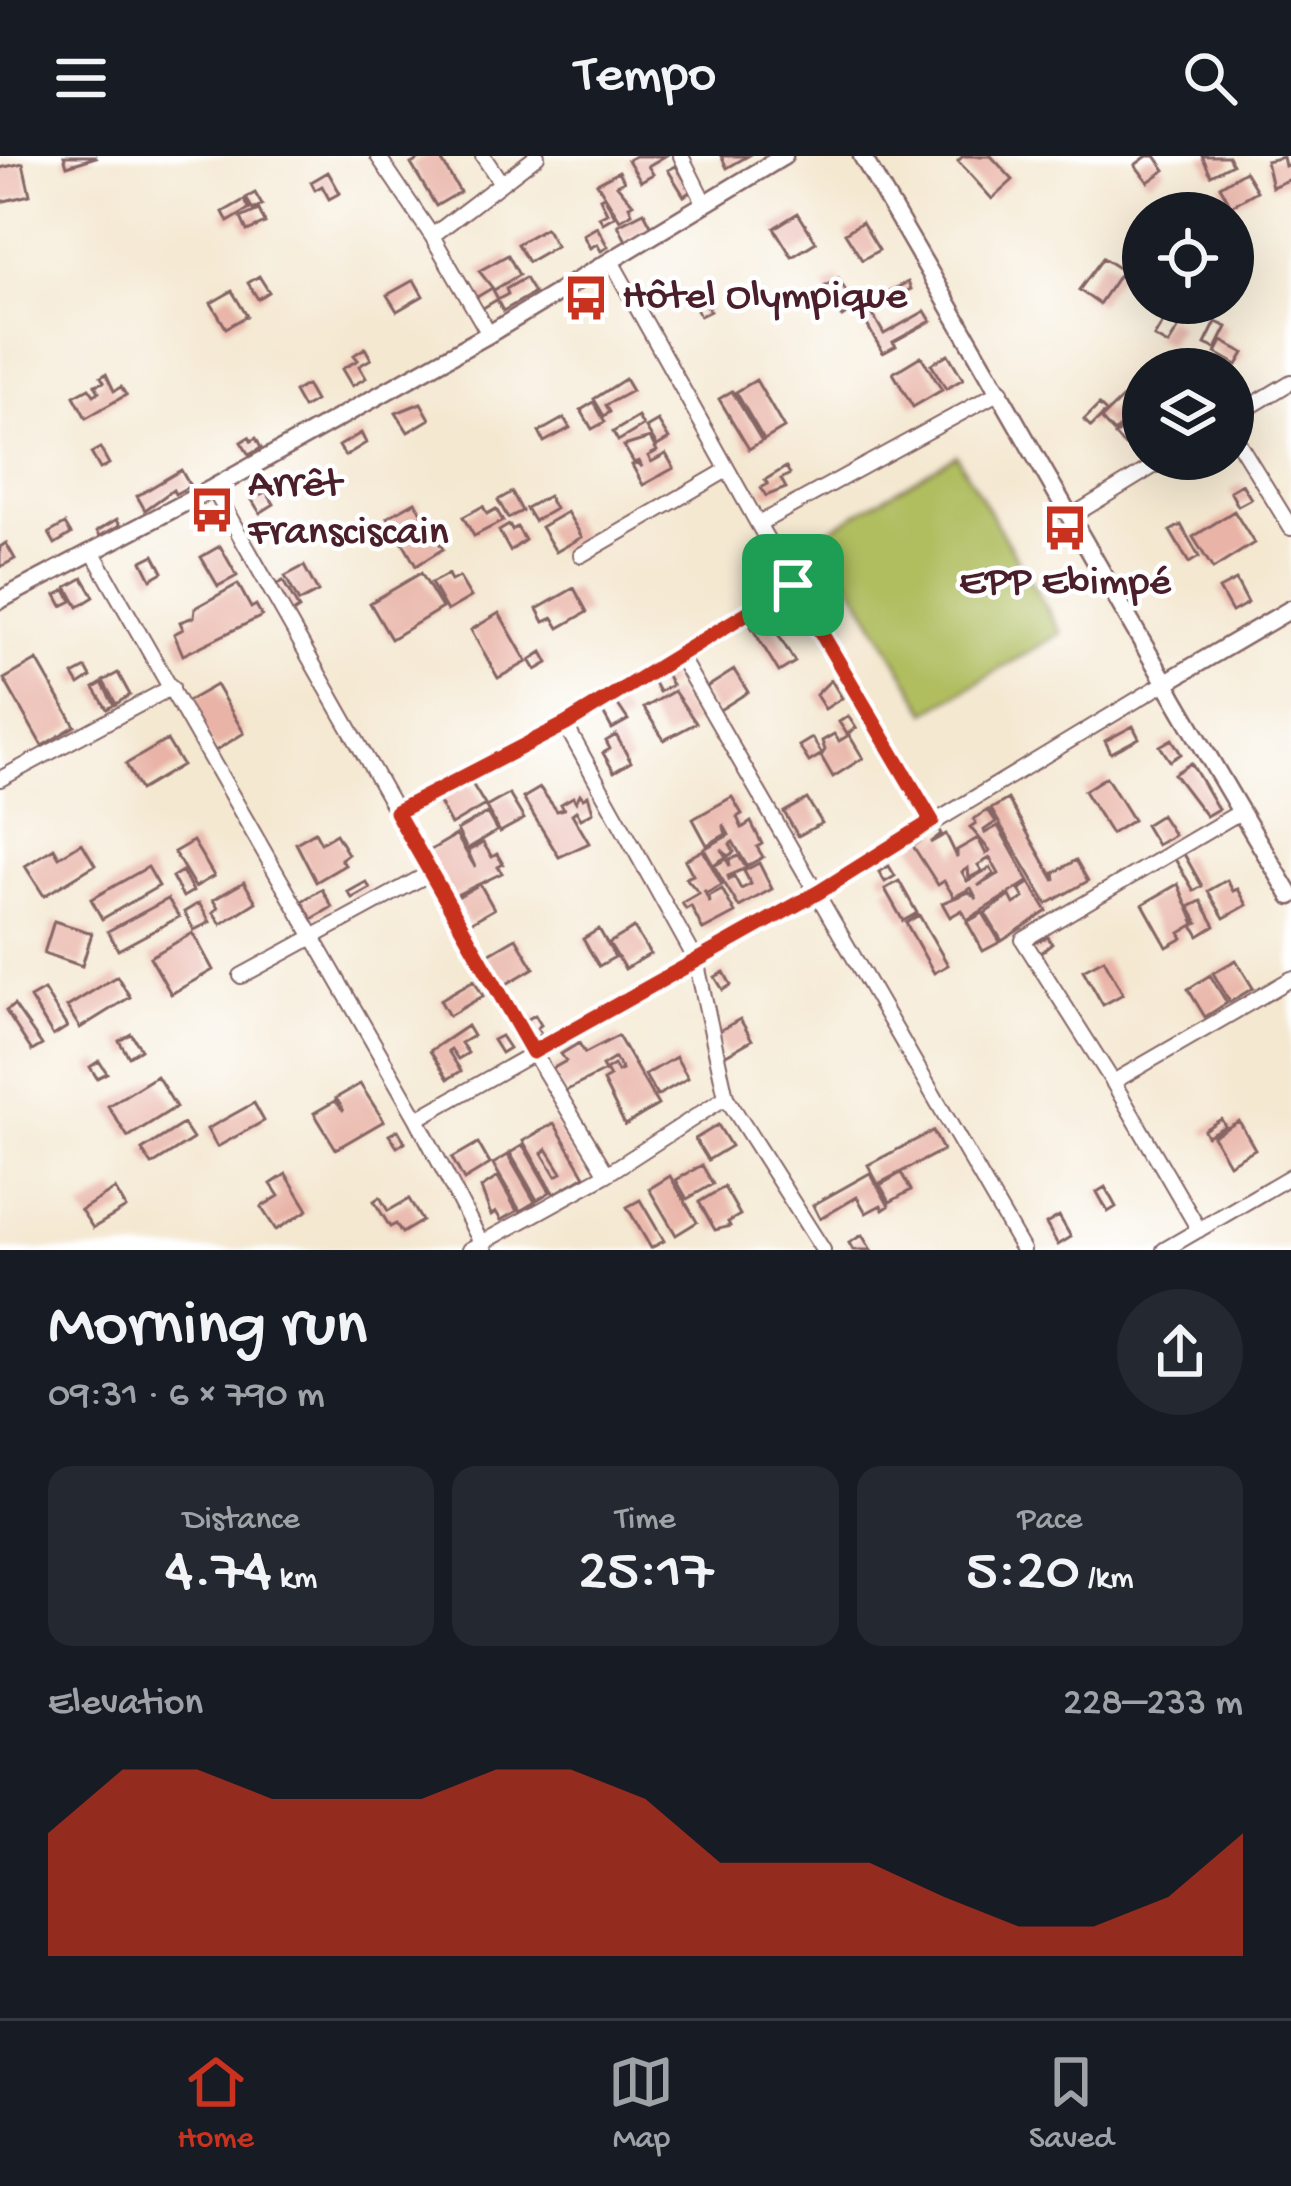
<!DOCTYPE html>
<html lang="en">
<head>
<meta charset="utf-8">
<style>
	body { margin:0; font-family:"Gochi Hand",sans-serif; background:#242831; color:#f1f3f6; height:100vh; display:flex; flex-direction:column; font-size:45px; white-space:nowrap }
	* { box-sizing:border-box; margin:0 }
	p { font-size:39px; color:#9ea1a6 }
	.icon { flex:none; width:66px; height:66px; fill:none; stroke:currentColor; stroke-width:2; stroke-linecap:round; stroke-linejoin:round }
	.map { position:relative; height:1094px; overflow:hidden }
	.sheet { display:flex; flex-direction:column; background:#171b24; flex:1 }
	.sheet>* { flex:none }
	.tools { position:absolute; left:1122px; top:36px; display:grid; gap:24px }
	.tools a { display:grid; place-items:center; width:132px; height:132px; border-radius:50%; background:#171b24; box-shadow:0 12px 48px #0002; font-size:60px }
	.pin { position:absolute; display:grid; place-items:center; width:102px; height:102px; color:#fff; margin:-51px; border-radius:24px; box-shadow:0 6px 18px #0006 }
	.round { display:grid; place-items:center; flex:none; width:126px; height:126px; border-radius:63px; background:#242831 }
	.headline { display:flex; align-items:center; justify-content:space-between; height:204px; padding:0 48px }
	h1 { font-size:66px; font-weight:600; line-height:90px }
	.stats { display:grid; grid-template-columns:repeat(3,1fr); gap:18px; height:204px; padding:12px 48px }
	.stats div { display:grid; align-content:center; border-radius:24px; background:#242831; text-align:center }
	.stats b { font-size:60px; font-weight:600 }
	.stats small { font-size:33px; font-weight:400 }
	.stats p { font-size:33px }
	.chart { height:336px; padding:24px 48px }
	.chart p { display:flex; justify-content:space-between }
	.chart svg { width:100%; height:216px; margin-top:12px; fill:#c8321e; opacity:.7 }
	header { display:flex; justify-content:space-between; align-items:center; height:156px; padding:0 48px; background:#171b24; font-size:54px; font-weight:600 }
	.menu { display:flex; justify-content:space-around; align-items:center; height:168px; border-top:3px solid #363941; background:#171b24; font-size:33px; color:#9ea1a6 }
	.menu a { display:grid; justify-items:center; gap:6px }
	.menu .active { color:#c8321e }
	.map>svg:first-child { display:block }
	.green { fill:#b0be60; stroke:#7d6e46; stroke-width:3 }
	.building { fill:#e9b4a7; fill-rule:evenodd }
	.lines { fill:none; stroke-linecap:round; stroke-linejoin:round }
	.minor-casing { stroke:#866565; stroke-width:18 }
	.tertiary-casing { stroke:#866565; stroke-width:21 }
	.minor { stroke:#fff; stroke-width:14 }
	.tertiary { stroke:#fff; stroke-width:16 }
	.route-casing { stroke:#fff; stroke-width:24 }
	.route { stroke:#c8321e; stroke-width:15 }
	.labels { text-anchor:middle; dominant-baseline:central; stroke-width:9; stroke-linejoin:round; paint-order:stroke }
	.poi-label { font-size:42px; fill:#4a1f2b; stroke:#fff; text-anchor:start }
</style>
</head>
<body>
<header><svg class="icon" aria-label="menu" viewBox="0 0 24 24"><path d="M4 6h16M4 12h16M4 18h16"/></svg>Tempo<svg class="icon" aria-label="search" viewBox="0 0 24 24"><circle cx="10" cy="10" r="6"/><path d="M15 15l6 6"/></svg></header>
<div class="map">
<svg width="1291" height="1094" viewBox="0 0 1291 1094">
	<rect width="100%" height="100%" fill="#fff"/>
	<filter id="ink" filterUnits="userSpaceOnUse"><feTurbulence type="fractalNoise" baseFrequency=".00833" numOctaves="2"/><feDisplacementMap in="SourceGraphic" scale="24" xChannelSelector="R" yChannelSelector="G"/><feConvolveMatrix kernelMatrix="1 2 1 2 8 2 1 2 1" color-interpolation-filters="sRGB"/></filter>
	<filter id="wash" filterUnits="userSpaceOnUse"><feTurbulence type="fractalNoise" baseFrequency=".004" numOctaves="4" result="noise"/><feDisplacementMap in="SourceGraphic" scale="48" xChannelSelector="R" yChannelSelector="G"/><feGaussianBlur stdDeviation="2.7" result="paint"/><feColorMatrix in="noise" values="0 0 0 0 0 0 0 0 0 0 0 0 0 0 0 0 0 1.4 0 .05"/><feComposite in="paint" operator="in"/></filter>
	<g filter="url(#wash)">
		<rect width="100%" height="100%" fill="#f4e8d1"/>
		<path class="green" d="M956 299 1061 477 927 556 822 378Z"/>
		<g id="blocks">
			<path class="building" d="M64 0H95L96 1 67 10Z
				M426 0H439L460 36 436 50 411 8Z
				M635 0H665L648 10 653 18 641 25 628 4Z
				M721 0H748L727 12Z
				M963 0H991L1013 24 992 43 958 5Z
				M1147 0H1155L1165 14 1148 26 1135 9Z
				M1202 0H1228L1232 8 1211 19Z
				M1283 1 1285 10 1291 8V23L1272 31 1266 5Z
				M23 7 30 39 0 46V12Z
				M676 10 691 35 684 40 668 14Z
				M619 15 624 25 617 29 633 48 629 50 632 57 620 64 597 27Z
				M1245 15 1257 35 1231 50 1220 30Z
				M328 16 340 37 329 43 322 30 315 34 311 26Z
				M255 37 262 49 253 54 246 42Z
				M604 40 615 60 603 67 599 61 607 57 600 42Z
				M1207 40 1215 56 1180 57 1178 54Z
				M244 44 250 53 228 66 223 56Z
				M259 54 265 67 247 75 241 62Z
				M644 56 652 71 626 85 618 69Z
				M798 57 816 86 792 101 774 72Z
				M862 66 879 94 862 104 845 77Z
				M597 71 608 91 601 95 597 88 590 92 583 79Z
				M545 72 556 90 528 106 517 88Z
				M508 99 519 119 494 134 479 115Z
				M1103 102 1120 113 1123 108 1131 114 1124 123 1119 119 1099 148 1079 134Z
				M259 120 269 136 258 143 248 127Z
				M525 122 534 137 503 155 497 144 508 138 506 133Z
				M838 122 856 152 842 161 824 131Z
				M414 124 423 140 397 155 387 139Z
				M908 126 911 133 893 142 890 135Z
				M492 132 498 143 478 155 472 144Z
				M232 135 247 160 226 172 211 147Z
				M601 142 605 150 591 158 586 150Z
				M703 143 710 155 700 160 693 148Z
				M866 147 884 178 925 155 931 165 893 186 896 190 883 197 857 151Z
				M1166 161 1180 170 1168 189 1154 181Z
				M1216 166 1227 171 1216 193 1205 188Z
				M1222 185 1244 197 1237 209 1216 197Z
				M365 192 371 203 359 210 366 222 352 230 342 213 358 204 354 199Z
				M948 198 963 223 946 233 931 208Z
				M921 200 942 234 913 251 893 217Z
				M106 218 114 235 121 231 126 239 86 262 74 240 89 232 94 239 99 236 95 229 104 226 101 221Z
				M625 223 632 235 606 249 610 256 604 260 594 243Z
				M756 224 784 272 764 284 736 236Z
				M306 229 315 245 303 252 294 236Z
				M732 235 762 285 749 293 719 243Z
				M1126 239 1139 252 1114 277 1101 263Z
				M594 246 605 266 592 273 581 254Z
				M421 247 430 263 408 276 396 257Z
				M1099 249 1106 256 1091 271 1084 264Z
				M638 261 643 270 618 285 613 276Z
				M564 262 570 272 544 286 539 276Z
				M658 265 669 283 657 290 646 272Z
				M1128 267 1139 277 1125 290 1115 280Z
				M361 277 366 287 345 300 339 290Z
				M249 281 251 285 256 282 261 292 249 299 241 286Z
				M650 282 657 295 648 300 651 306 666 298 674 312 643 329 632 309 637 307 642 311 639 305 634 307 624 290Z
				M100 292 109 308 100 313 91 297Z
				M786 311 790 318 781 323 786 332 766 340 761 332 768 328 765 324Z
				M181 314 190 330 175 338 173 334 145 354 137 340Z
				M1242 328 1251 343 1238 350 1230 335Z
				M266 335 274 348 260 357 252 344Z
				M512 336 522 355 508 362 498 344Z
				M548 340 555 353 534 365 526 352Z
				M415 346 443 393 416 410 388 361Z
				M483 350 487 358 496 353 503 365 474 380 463 361Z
				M1234 355 1254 387 1213 413 1193 381Z
				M567 356 582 381 556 396 541 371Z
				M117 363 120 369 100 380 97 375Z
				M65 368 71 378 55 388 49 377Z
				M509 369 512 374 517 371 525 384 510 395 499 375Z
				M1181 369 1199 401 1189 407 1170 375Z
				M6 387 15 403 0 411V391Z
				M220 390 237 420 218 430 201 401Z
				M154 399 163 416 151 423 142 405Z
				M304 410 318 436 299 446 285 420Z
				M421 417 442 452 391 483 370 447Z
				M448 418 451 425 459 421 471 441 447 455 431 427Z
				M83 422 94 441 78 451 67 431Z
				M1236 424 1248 447 1232 456 1219 433Z
				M283 425 299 453 288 460 272 431Z
				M238 428 251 452 256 449 262 460 183 499 174 478 183 473 180 466 194 461 195 452Z
				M574 432 587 456 559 472 553 462 544 466 537 453Z
				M66 434 72 445 62 450 56 439Z
				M782 455 791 470 784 475 774 459Z
				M499 457 527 506 498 522 471 474Z
				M765 457 795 506 779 516 749 467Z
				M542 496 548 507 536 514 530 504Z
				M37 504 75 570 42 590 4 523Z
				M86 512 91 521 79 529 73 519Z
				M734 514 748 536 715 557 701 535Z
				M665 516 672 529 659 536 652 523Z
				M118 517 130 539 116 548 103 525Z
				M831 524 842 542 825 553 816 539Z
				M102 527 114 549 107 553 94 532Z
				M216 529 244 577 215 595 186 546Z
				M674 535 696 567 664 584 644 552Z
				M614 543 628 564 612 573 600 551Z
				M848 560 856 572 847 578 839 566Z
				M1133 570 1139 582 1111 597 1105 585Z
				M834 578 839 585 849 579 863 602 833 621 821 600 825 594 822 585Z
				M616 579 631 606 614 616 603 597 610 593 606 585Z
				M812 582 822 598 809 606 799 590Z
				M1172 583 1181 598 1170 605 1160 590Z
				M167 584 182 609 140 634 126 608Z
				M1191 607 1218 653 1206 660 1174 618Z
				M1106 621 1133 664 1111 678 1084 635Z
				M471 626 485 649 451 669 438 645Z
				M540 632 557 655 564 653 561 648 573 641 576 646 580 638 583 642 588 639 593 656 581 663 576 655 572 658 589 687 559 701 523 642Z
				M509 638 524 663 500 676 486 651Z
				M732 641 742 658 737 661 742 672 751 666 762 688 757 691 763 701 747 710 733 686 730 688 734 696 728 700 721 693 726 701 713 709 704 693 729 679 723 668 726 678 707 689 693 663Z
				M807 643 822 667 798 680 784 656Z
				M1008 643 1055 725 1054 717 1076 704 1088 725 1047 748 991 653Z
				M988 654 996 666 984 674 985 677 998 670 1029 725 967 764 962 754 950 761 942 747 969 736 977 743 971 732 954 741 944 725 938 729 913 690 920 685 917 680 937 671 941 678 930 687 946 678 957 701V694L978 682 986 698 990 695 970 671 976 667 974 663ZM990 702 999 718 978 730 994 718 990 712 967 725 962 716 968 712 969 722 982 715 978 709Z
				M487 657 497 675 467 693 457 674Z
				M1161 659 1174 679 1157 689 1145 669Z
				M315 676 321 687 336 678 348 698 341 703 345 709 316 726 296 687Z
				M456 679 475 711 468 695 483 687 492 701 497 698 503 708 498 711 502 717 450 742 424 698Z
				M193 685 214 720 195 731 174 696Z
				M82 687 95 709 44 740 25 710 54 692 59 701Z
				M703 694 722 729 707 737 704 734 710 747 709 740 722 733 735 757 703 774 691 750 686 753 682 747 699 737 686 722 693 719 685 704Z
				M1184 698 1202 730 1194 735 1175 703Z
				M739 700 746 712 728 720 729 723 734 720 741 733 751 728 744 715 759 707 772 733 739 751 714 710 726 703 730 710 729 703Z
				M889 710 895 720 885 726 879 716Z
				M148 711 159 730 102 763 91 743Z
				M182 715 193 735 183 741 172 721Z
				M1227 724 1233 735 1238 733 1247 749 1224 762 1208 735Z
				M899 725 917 757 903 765 885 733Z
				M244 726 256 746 221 768 213 756 218 752 213 744Z
				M366 726 370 732 352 742 348 736Z
				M1030 727 1047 755 1002 785 985 757 1010 740 1014 748 1024 742 1019 734Z
				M480 728 494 753 468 768 454 743Z
				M1178 728 1195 768 1180 777 1183 782 1167 791 1143 748Z
				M322 733 332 751 312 763 302 745Z
				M168 743 179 761 118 794 108 775Z
				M1201 745 1215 770 1199 780 1193 770 1198 767 1189 751Z
				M199 747 210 766 194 774 184 756Z
				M983 757 1000 786 983 795 967 766Z
				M919 759 948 809 934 817 906 767Z
				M54 765 92 777 82 810 44 797Z
				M634 772 650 798 625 813 609 787Z
				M599 773 615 801 599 810 583 783Z
				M193 777 213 814 171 838 150 801Z
				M1048 781 1052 788 1037 800 1030 788Z
				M516 782 534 812 503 830 485 800Z
				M1104 803 1123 838 1103 849 1083 814Z
				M1236 804 1253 832 1230 846 1213 817Z
				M724 816 731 829 723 834 715 821Z
				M1210 819 1227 847 1205 861 1188 833Z
				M117 820 130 841 80 872 67 851Z
				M474 824 483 840 449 860 440 844Z
				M44 834 67 871 53 880 30 842Z
				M14 849 42 889 32 895 6 855Z
				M535 859 541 869 537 872 541 878 533 883 523 866Z
				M740 863 752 884 726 899 714 878Z
				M467 870 473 880 461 887 468 897 458 903 451 893 448 895 461 915 448 923 430 895Z
				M131 878 141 893 129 901 119 885Z
				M501 880 509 892 501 897 493 884Z
				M618 880 658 949 625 969 603 925 610 921 606 914 614 909 618 916 622 914 615 902 602 910 605 915 563 936 550 914 566 905 561 898 579 887 585 897Z
				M676 901 688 922 657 940 645 919Z
				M99 905 107 917 97 922 90 911Z
				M157 920 176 951 128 981 108 950Z
				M360 928 384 965 336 993 314 957 335 945 344 955 336 942Z
				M254 947 264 965 217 991 207 973Z
				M1221 963 1225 970 1207 980 1204 974Z
				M1239 965 1255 993 1229 1008 1213 980Z
				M554 967 585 1020 554 1038 523 985ZM547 993 562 1017 556 1020 542 997Z
				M183 968 193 983 152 1009 142 994Z
				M718 969 731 990 708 1004 695 983Z
				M398 974 405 986 397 991 389 979Z
				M933 975 943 994 878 1028 868 1009Z
				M478 987 490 1008 464 1024 452 1002Z
				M523 989 550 1036 537 1044 510 997Z
				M508 999 535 1046 520 1055 493 1008Z
				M702 1009 713 1028 687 1043 676 1024Z
				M870 1017 889 1050 883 1054 881 1049 866 1057 857 1041 820 1063 813 1049Z
				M901 1017 911 1034 890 1046 880 1029Z
				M286 1018 308 1054 276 1074 261 1051 279 1040 271 1028Z
				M670 1020 697 1066 676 1079 649 1033Z
				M498 1021 517 1055 501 1064 496 1056 491 1059 481 1032Z
				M724 1031 740 1059 728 1066 730 1070 715 1074 699 1046Z
				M1105 1031 1116 1051 1108 1056 1097 1036Z
				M115 1033 126 1052 93 1072 81 1054Z
				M380 1041 388 1055 409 1043 422 1065 402 1077 396 1068 390 1071 374 1045Z
				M640 1044 664 1085 651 1092 627 1051Z
				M1059 1060 1071 1081 1058 1089 1046 1068Z
				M862 1079 871 1094H853L849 1087Z"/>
		</g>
	</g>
	<g filter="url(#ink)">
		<use href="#blocks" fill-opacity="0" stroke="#866565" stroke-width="3"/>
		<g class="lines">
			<g class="minor-casing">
				<path id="minor" d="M378 0 432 80 489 178
					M483 0 501 27
					M681 0 705 48
					M432 80 537 0
					M611 105 758 368 932 665
					M1233 261 1291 226
					M1233 278 1291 372
					M213 332 533 896 607 1018
					M1072 360 1165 303
					M758 368 1001 235
					M92 395 417 963 485 1094
					M581 399 727 314
					M679 499 1023 1094
					M565 568 696 804 726 941 823 1094
					M0 623 172 531
					M396 656 565 568 793 429
					M241 820 430 717
					M1113 926 1291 823
					M417 963 819 736 1163 528
					M1199 1074 1113 926 1023 784 1240 656
					M469 1094 607 1018 726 941
					M1164 1094 1291 1020"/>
			</g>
			<g class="tertiary-casing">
				<path id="tertiary" d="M862 0C1007 246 1144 496 1291 740
					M0 444 213 332 489 178 784 0
					M1163 528 1291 453"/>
			</g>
			<use href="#minor" class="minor"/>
			<use href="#tertiary" class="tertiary"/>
		</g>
	</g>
	<g class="lines" filter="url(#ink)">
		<g class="route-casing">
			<path id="route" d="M793 429 932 665 819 736 533 896 396 656 566 568Z"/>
		</g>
		<use href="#route" class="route"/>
	</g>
	<defs>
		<g id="bus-bare" transform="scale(3.6)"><path d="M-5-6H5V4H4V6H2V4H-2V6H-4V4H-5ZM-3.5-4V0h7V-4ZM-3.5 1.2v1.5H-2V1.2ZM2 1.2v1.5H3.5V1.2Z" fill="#c8321e" stroke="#fff" stroke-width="2.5" paint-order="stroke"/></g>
	</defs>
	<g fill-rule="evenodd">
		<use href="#bus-bare" x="586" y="142"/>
		<use href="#bus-bare" x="212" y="354"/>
		<use href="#bus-bare" x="1065" y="372"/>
	</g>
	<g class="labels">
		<g class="poi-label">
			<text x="622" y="142">Hôtel Olympique</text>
			<text x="248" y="330">Arrêt<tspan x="248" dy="48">Fransciscain</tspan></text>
			<text x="1065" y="428" text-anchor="middle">EPP Ebimpé</text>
		</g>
	</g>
</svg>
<div class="tools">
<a><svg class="icon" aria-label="locate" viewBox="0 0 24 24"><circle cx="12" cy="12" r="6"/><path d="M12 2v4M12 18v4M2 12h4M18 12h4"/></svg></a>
<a><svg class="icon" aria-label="layers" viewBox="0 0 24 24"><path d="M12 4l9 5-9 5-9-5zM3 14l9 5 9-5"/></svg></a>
</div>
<div class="pin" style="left:793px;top:429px;background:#1e9e55"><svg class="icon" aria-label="arrive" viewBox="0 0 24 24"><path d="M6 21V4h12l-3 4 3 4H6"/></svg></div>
</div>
<section class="sheet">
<div class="headline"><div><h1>Morning run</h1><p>09:31 · 6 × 790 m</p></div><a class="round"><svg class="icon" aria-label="share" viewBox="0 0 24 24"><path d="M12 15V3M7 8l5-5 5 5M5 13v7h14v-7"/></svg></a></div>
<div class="stats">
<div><p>Distance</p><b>4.74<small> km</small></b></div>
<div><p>Time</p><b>25:17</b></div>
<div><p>Pace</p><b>5:20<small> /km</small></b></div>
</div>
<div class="chart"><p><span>Elevation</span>228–233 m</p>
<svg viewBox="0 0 160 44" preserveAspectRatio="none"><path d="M0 44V19L10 6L20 6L30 12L40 12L50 12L60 6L70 6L80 12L90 25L100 25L110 25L120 32L130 38L140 38L150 32L160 19V44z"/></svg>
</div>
</section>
<nav class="menu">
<a class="active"><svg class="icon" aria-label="home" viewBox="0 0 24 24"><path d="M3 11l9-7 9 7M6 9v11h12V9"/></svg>Home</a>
<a><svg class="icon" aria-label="map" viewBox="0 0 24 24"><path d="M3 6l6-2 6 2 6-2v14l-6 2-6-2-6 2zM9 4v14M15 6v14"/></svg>Map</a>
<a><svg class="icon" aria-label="saved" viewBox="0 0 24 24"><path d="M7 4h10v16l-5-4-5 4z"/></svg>Saved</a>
</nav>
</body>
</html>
